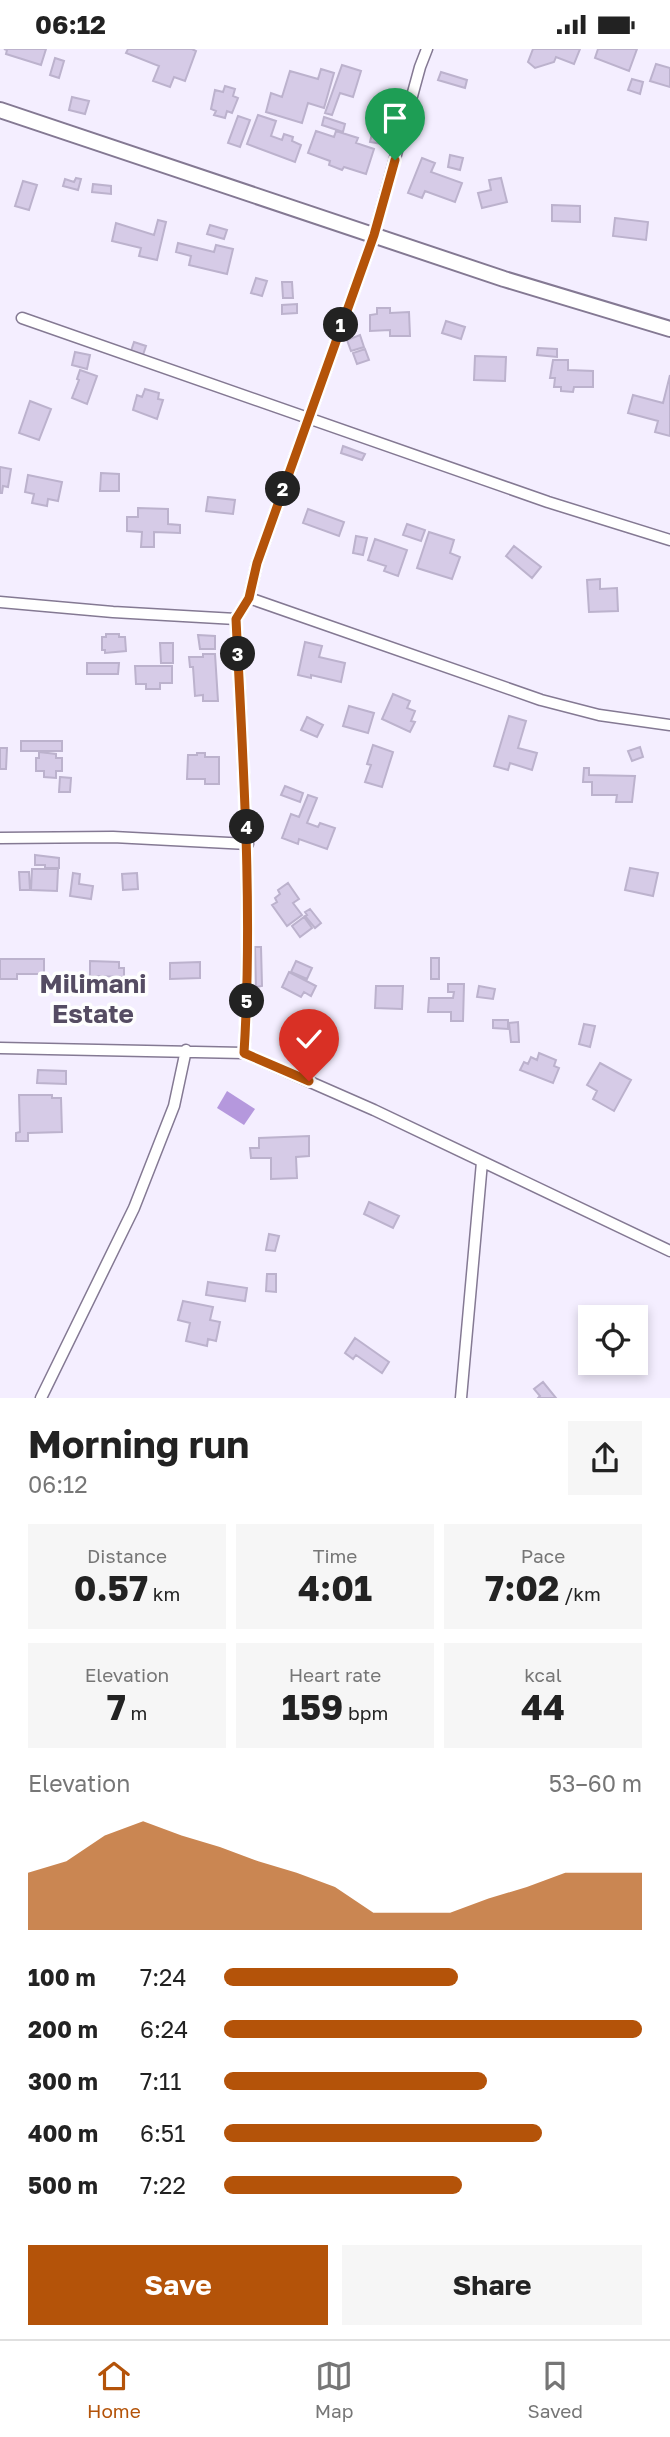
<!DOCTYPE html>
<html lang="en">
<head>
<meta charset="utf-8">
<style>
	body { margin:0; font-family:"Golos Text",sans-serif; background:#f6f6f6; color:#222; height:100vh; display:flex; flex-direction:column; font-size:26px; white-space:nowrap }
	* { box-sizing:border-box; margin:0 }
	p { font-size:23px; color:#767676 }
	.icon { flex:none; width:38px; height:38px; fill:none; stroke:currentColor; stroke-width:2; stroke-linecap:round; stroke-linejoin:round }
	.map { position:relative; height:1349px; overflow:hidden }
	.sheet { display:flex; flex-direction:column; background:#fff; flex:1 }
	.sheet>* { flex:none }
	.controls { position:absolute; left:578px; top:1256px; display:grid; gap:14px }
	.controls a { display:grid; place-items:center; width:70px; height:70px; border-radius:0px; background:#fff; box-shadow:0 4px 10px #0003; font-size:35px }
	.pin { position:absolute; display:grid; place-items:center; width:60px; height:60px; color:#fff; margin:-72px -30px; border-radius:50% 50% 50% 0; rotate:-45deg; box-shadow:0 0 7px #0007 }
	.pin .icon { rotate:45deg }
	.km { position:absolute; width:35px; height:35px; margin:-18px; border-radius:50%; background:#222; color:#fff; font-size:19px; line-height:35px; text-align:center }
	.round { display:grid; place-items:center; flex:none; width:74px; height:74px; border-radius:0px; background:#f6f6f6 }
	.overview { display:flex; align-items:center; justify-content:space-between; height:119px; padding:0 28px }
	h1 { font-size:38px; font-weight:700; line-height:52px }
	.metrics { display:grid; grid-template-columns:repeat(3,1fr); gap:10px; height:119px; padding:7px 28px }
	.metrics div { display:grid; align-content:center; border-radius:0px; background:#f6f6f6; text-align:center }
	.metrics b { font-size:35px; font-weight:700 }
	.metrics small { font-size:19px; font-weight:400 }
	.metrics p { font-size:19px }
	.chart { height:196px; padding:14px 28px }
	.chart p { display:flex; justify-content:space-between }
	.chart svg { width:100%; height:126px; margin-top:7px; fill:#b45309; opacity:.7 }
	.button { display:flex; gap:14px; margin-top:auto; padding:14px 28px }
	.button a { flex:1; height:80px; border-radius:0px; background:#b45309; color:#fff; font-size:28px; font-weight:700; line-height:80px; text-align:center }
	.button a+a { background:#f6f6f6; color:#222 }
	ul { padding:0 28px; list-style:none; font-size:23px }
	li { display:grid; grid-template-columns:112px 84px 1fr; align-items:center; height:52px }
	li i { height:18px; border-radius:9px; background:#b45309 }
	.status { display:flex; justify-content:space-between; align-items:center; height:49px; padding:0 35px; background:#fff; direction:ltr }
	.status svg { height:19px; fill:currentColor }
	.tab-bar { display:flex; justify-content:space-around; align-items:center; height:98px; border-top:2px solid #e0e0e0; background:#fff; font-size:19px; color:#767676 }
	.tab-bar a { display:grid; justify-items:center; gap:4px }
	.tab-bar .selected { color:#b45309 }
	.map>svg:first-child { display:block }
	.water { fill:#b598dd }
	.building { fill:#d6cbe7; stroke:#bcb2cd; stroke-width:2 }
	.lines { fill:none; stroke-linecap:round; stroke-linejoin:round }
	.street-casing { stroke:#847993; stroke-width:13 }
	.secondary-casing { stroke:#847993; stroke-width:18 }
	.street { stroke:#fff; stroke-width:10 }
	.secondary { stroke:#fff; stroke-width:14 }
	.route-casing { stroke:#fff; stroke-width:14 }
	.route { stroke:#b45309; stroke-width:9 }
	.labels { text-anchor:middle; dominant-baseline:central; stroke-width:7; stroke-linejoin:round; paint-order:stroke }
	.district-label { font-size:26px; font-weight:bold; fill:#554c63; stroke:#fefefe }
</style>
</head>
<body>
<div class="status"><b>06:12</b><svg viewBox="0 0 49 12"><path d="M0 12V9h3v3zM5 12V6h3v6zM10 12V3h3v9zM15 12V0h3v12zM26 1h20v11H26zM47 4h2v5h-2z"/></svg></div>
<div class="map">
<svg width="670" height="1349" viewBox="0 0 670 1349">
	<rect width="100%" height="100%" fill="#f4eeff"/>
	<path class="water" d="M227 1042 255 1060 244 1076 217 1059Z"/>
	<path class="building" d="M4 0H46L41 16 6 5 7 1Z
		M128 0H192L196 2 185 32 174 28 170 38 153 32 159 17 126 4Z
		M533 0H580L574 15 556 8 554 13 535 19 528 13Z
		M598 0H637L629 22 595 9Z
		M55 9 64 12 59 29 50 26Z
		M656 15 670 19V38L650 32Z
		M342 16 361 22 353 48 340 44 332 66 325 64Z
		M321 20 334 24 324 59 308 54 302 74 266 63 271 44 282 48 290 22 318 30Z
		M441 23 467 31 465 39 438 31Z
		M632 30 643 33 640 45 628 41Z
		M225 37 235 40 233 47 238 49 232 64 227 62 225 69 214 66 216 62 211 60 215 41 223 43Z
		M72 48 89 52 85 65 69 61Z
		M258 66 276 72 271 87 282 91 284 85 293 88 292 92 301 96 295 113 247 95Z
		M238 67 250 71 240 98 228 94Z
		M324 68 345 75 343 83 322 76Z
		M373 80 385 83 382 95 370 93Z
		M316 82 334 88 336 82 358 89 356 94 374 100 366 125 344 118 342 121 329 116 330 112 308 104Z
		M450 106 463 109 460 121 448 118Z
		M422 109 435 114 431 123 462 134 455 153 425 142 422 149 408 144Z
		M76 129 81 130 78 141 63 137 65 130 74 133Z
		M501 129 507 153 482 159 478 144 491 141 489 131Z
		M23 132 37 136 29 161 15 157Z
		M93 135 111 137V145L92 143Z
		M552 156 580 157V173L552 172Z
		M615 169 648 173 646 191 613 187Z
		M158 171 166 173 157 211 139 207 141 199 112 192 116 174 154 186Z
		M210 176 227 181 224 190 207 185Z
		M178 194 214 203 216 196 233 200 227 225 189 216 191 207 176 203Z
		M256 229 267 232 262 247 251 244Z
		M282 233H292L293 249H283Z
		M297 255V264L282 265V256Z
		M377 259H390V264L409 263 410 287H390V281L370 282V266L377 265Z
		M446 272 465 278 461 290 442 284Z
		M360 286 364 298 351 302 347 291Z
		M134 293 146 297 142 309 130 305Z
		M538 299 557 300V308L537 306Z
		M365 300 369 311 357 315 353 304Z
		M75 303 90 306 87 320 72 316Z
		M475 307 506 308 505 332 474 331Z
		M553 311H568V321L593 322V338H574L573 343 561 342V338H554L555 329H550Z
		M80 321 97 327 87 355 72 349 79 331 77 330Z
		M670 326V387L655 383 658 372 628 364 633 346 663 354Z
		M145 340 159 344 158 350 163 351 157 370 133 361 137 346 142 348Z
		M30 352 51 360 39 391 19 384Z
		M343 397 365 405 362 411 341 404Z
		M0 418 11 420 8 438 3 437 2 444H0Z
		M101 424 119 425V442H100Z
		M28 426 62 433 58 452 48 450 47 457 32 454 34 445 25 443Z
		M208 448 235 451 233 465 206 462Z
		M138 459 168 460V475L180 476V484L154 483V498H141L142 483 127 482V468H138Z
		M308 460 344 473 339 487 303 474Z
		M407 475 425 481 421 492 403 486Z
		M429 483 454 491 450 504 460 508 452 530 417 519Z
		M356 487 367 489 363 506 353 504Z
		M375 490 407 501 398 527 384 522 386 517 368 511Z
		M514 497 541 518 532 529 506 507Z
		M600 530V540L617 539 618 562 589 563 587 531Z
		M106 585H119V588H125L126 602 105 604V601H102V588H106Z
		M198 586 215 587V600H200Z
		M305 593 322 597 319 608 345 614 341 633 311 626V629L298 626Z
		M160 594H173V614H161Z
		M203 605H215L218 652H203V646L195 647 193 618H190L189 608H203Z
		M87 614H119L118 625H87Z
		M135 617H172V634H160V640H146V635H136Z
		M393 645 410 652 407 659 415 662 411 672 415 673 410 683 382 670Z
		M349 657 374 664 368 684 343 677Z
		M509 667 526 672 518 699 537 704 532 721 510 714 508 721 494 717Z
		M307 668 323 676 317 688 301 681Z
		M21 692H62V702H21Z
		M373 696 393 703 382 738 365 733 371 716 367 715Z
		M640 698 643 708 632 712 628 702Z
		M0 699H7L6 720H0Z
		M39 703 56 705V709H62V722H56V729L44 728V722H36V709H39Z
		M197 704H205V708H219V735H205V730H187L188 706H197Z
		M584 719H589V726L635 727 632 753H616L617 746H592V733H583Z
		M60 728 71 729 70 743H59Z
		M285 737 303 744 300 753 281 746Z
		M308 746 317 749 307 774 318 778 320 774 335 779 327 800 299 790 298 795 282 789 291 765 299 768Z
		M35 806 59 809V819H45V816H35Z
		M630 819 658 824 653 847 625 841Z
		M32 820H58L57 842 31 841Z
		M19 823H29L30 841H20Z
		M73 824 80 825 79 835 93 837 91 850 70 847Z
		M137 824 138 840 123 841 122 825Z
		M288 834 299 850 293 854 302 866 287 877 272 856 277 853 275 849 280 845 278 841Z
		M310 860 321 874 315 879 305 867 307 866 305 863Z
		M304 868 312 879 300 888 292 877Z
		M255 898H261L262 937 256 938Z
		M431 909H439V930H431Z
		M0 910H44V925H17V930H0Z
		M90 912 119 913V919H124V928L90 927Z
		M296 912 312 919 307 930 291 923Z
		M200 913V929L170 930V914Z
		M289 923 316 937 311 947 304 943 301 948 282 938Z
		M448 935H464L463 972H451V963H428L429 949H453L454 943H448Z
		M376 937H403L402 960 375 959Z
		M479 937 495 940 493 950 477 948Z
		M493 971H508V980L493 979Z
		M518 973 519 993H511L509 974Z
		M584 975 595 977 590 998 579 995Z
		M539 1004 556 1011 554 1017 559 1019 553 1034 520 1021 524 1013 528 1015 531 1008 537 1011Z
		M600 1014 631 1031 614 1062 593 1050 597 1042 587 1036Z
		M38 1021 66 1022V1035L37 1034Z
		M19 1046H52V1049H61L62 1083 28 1084V1092H16V1084L20 1083Z
		M309 1087V1107L296 1108 297 1129 271 1130V1109H251L250 1099H259V1089Z
		M369 1153 399 1167 393 1179 364 1165Z
		M269 1185 279 1187 275 1202 266 1201Z
		M267 1225H276V1243L266 1242Z
		M208 1233 247 1239 245 1252 206 1246Z
		M183 1252 213 1258 210 1271 220 1273 216 1292 208 1290 207 1297 186 1292 190 1274 178 1271Z
		M355 1289 389 1313 382 1324 356 1306 353 1310 345 1304Z
		M543 1333 556 1349H538L540 1347 534 1340Z"/>
	<g class="lines">
		<g class="street-casing">
			<path id="street" d="M22 269 548 453 670 491
				M249 549 541 651 599 666 670 676
				M0 553 113 563 236 570
				M0 789 113 788 248 795
				M0 999 244 1004 374 1061 670 1202
				M244 1004C253 859 243 714 236 570L249 549 257 514 374 186 420 18 427 0
				M41 1349 134 1159 174 1057 186 1001
				M461 1349 482 1113"/>
		</g>
		<g class="secondary-casing">
			<path id="secondary" d="M0 61 504 230 670 280"/>
		</g>
		<use href="#street" class="street"/>
		<use href="#secondary" class="secondary"/>
	</g>
	<g class="lines">
		<g class="route-casing">
			<path id="route" d="M309 1032 244 1004C253 859 243 714 236 570L249 549 257 514 374 186 395 111"/>
		</g>
		<use href="#route" class="route"/>
	</g>
	<g class="labels">
		<g class="district-label">
			<text x="93" y="934">Milimani<tspan x="93" dy="30">Estate</tspan></text>
		</g>
	</g>
</svg>
<div class="controls">
<a><svg class="icon" aria-label="locate" viewBox="0 0 24 24"><circle cx="12" cy="12" r="6"/><path d="M12 2v4M12 18v4M2 12h4M18 12h4"/></svg></a>
</div>
<div class="pin" style="left:395px;top:111px;background:#1e9e55"><svg class="icon" aria-label="arrive" viewBox="0 0 24 24"><path d="M6 21V4h12l-3 4 3 4H6"/></svg></div>
<div class="pin" style="left:309px;top:1032px;background:#d93025"><svg class="icon" aria-label="check" viewBox="0 0 24 24"><path d="M5 12l5 5 9-10"/></svg></div>
<b class="km" style="left:341px;top:276px">1</b>
<b class="km" style="left:283px;top:440px">2</b>
<b class="km" style="left:238px;top:605px">3</b>
<b class="km" style="left:247px;top:778px">4</b>
<b class="km" style="left:247px;top:952px">5</b>
</div>
<section class="sheet">
<div class="overview"><div><h1>Morning run</h1><p>06:12</p></div><a class="round"><svg class="icon" aria-label="share" viewBox="0 0 24 24"><path d="M12 15V3M7 8l5-5 5 5M5 13v7h14v-7"/></svg></a></div>
<div class="metrics">
<div><p>Distance</p><b>0.57<small> km</small></b></div>
<div><p>Time</p><b>4:01</b></div>
<div><p>Pace</p><b>7:02<small> /km</small></b></div>
</div>
<div class="metrics">
<div><p>Elevation</p><b>7<small> m</small></b></div>
<div><p>Heart rate</p><b>159<small> bpm</small></b></div>
<div><p>kcal</p><b>44</b></div>
</div>
<div class="chart"><p><span>Elevation</span>53–60 m</p>
<svg viewBox="0 0 160 44" preserveAspectRatio="none"><path d="M0 44V24L10 20L20 11L30 6L40 11L50 15L60 20L70 24L80 29L90 38L100 38L110 38L120 33L130 29L140 24L150 24L160 24V44z"/></svg>
</div>
<ul>
<li><b>100 m</b>7:24<i style="width:56%"></i></li>
<li><b>200 m</b>6:24<i style="width:100%"></i></li>
<li><b>300 m</b>7:11<i style="width:63%"></i></li>
<li><b>400 m</b>6:51<i style="width:76%"></i></li>
<li><b>500 m</b>7:22<i style="width:57%"></i></li>
</ul>
<div class="button"><a>Save</a><a>Share</a></div>
</section>
<nav class="tab-bar">
<a class="selected"><svg class="icon" aria-label="home" viewBox="0 0 24 24"><path d="M3 11l9-7 9 7M6 9v11h12V9"/></svg>Home</a>
<a><svg class="icon" aria-label="map" viewBox="0 0 24 24"><path d="M3 6l6-2 6 2 6-2v14l-6 2-6-2-6 2zM9 4v14M15 6v14"/></svg>Map</a>
<a><svg class="icon" aria-label="saved" viewBox="0 0 24 24"><path d="M7 4h10v16l-5-4-5 4z"/></svg>Saved</a>
</nav>
</body>
</html>
